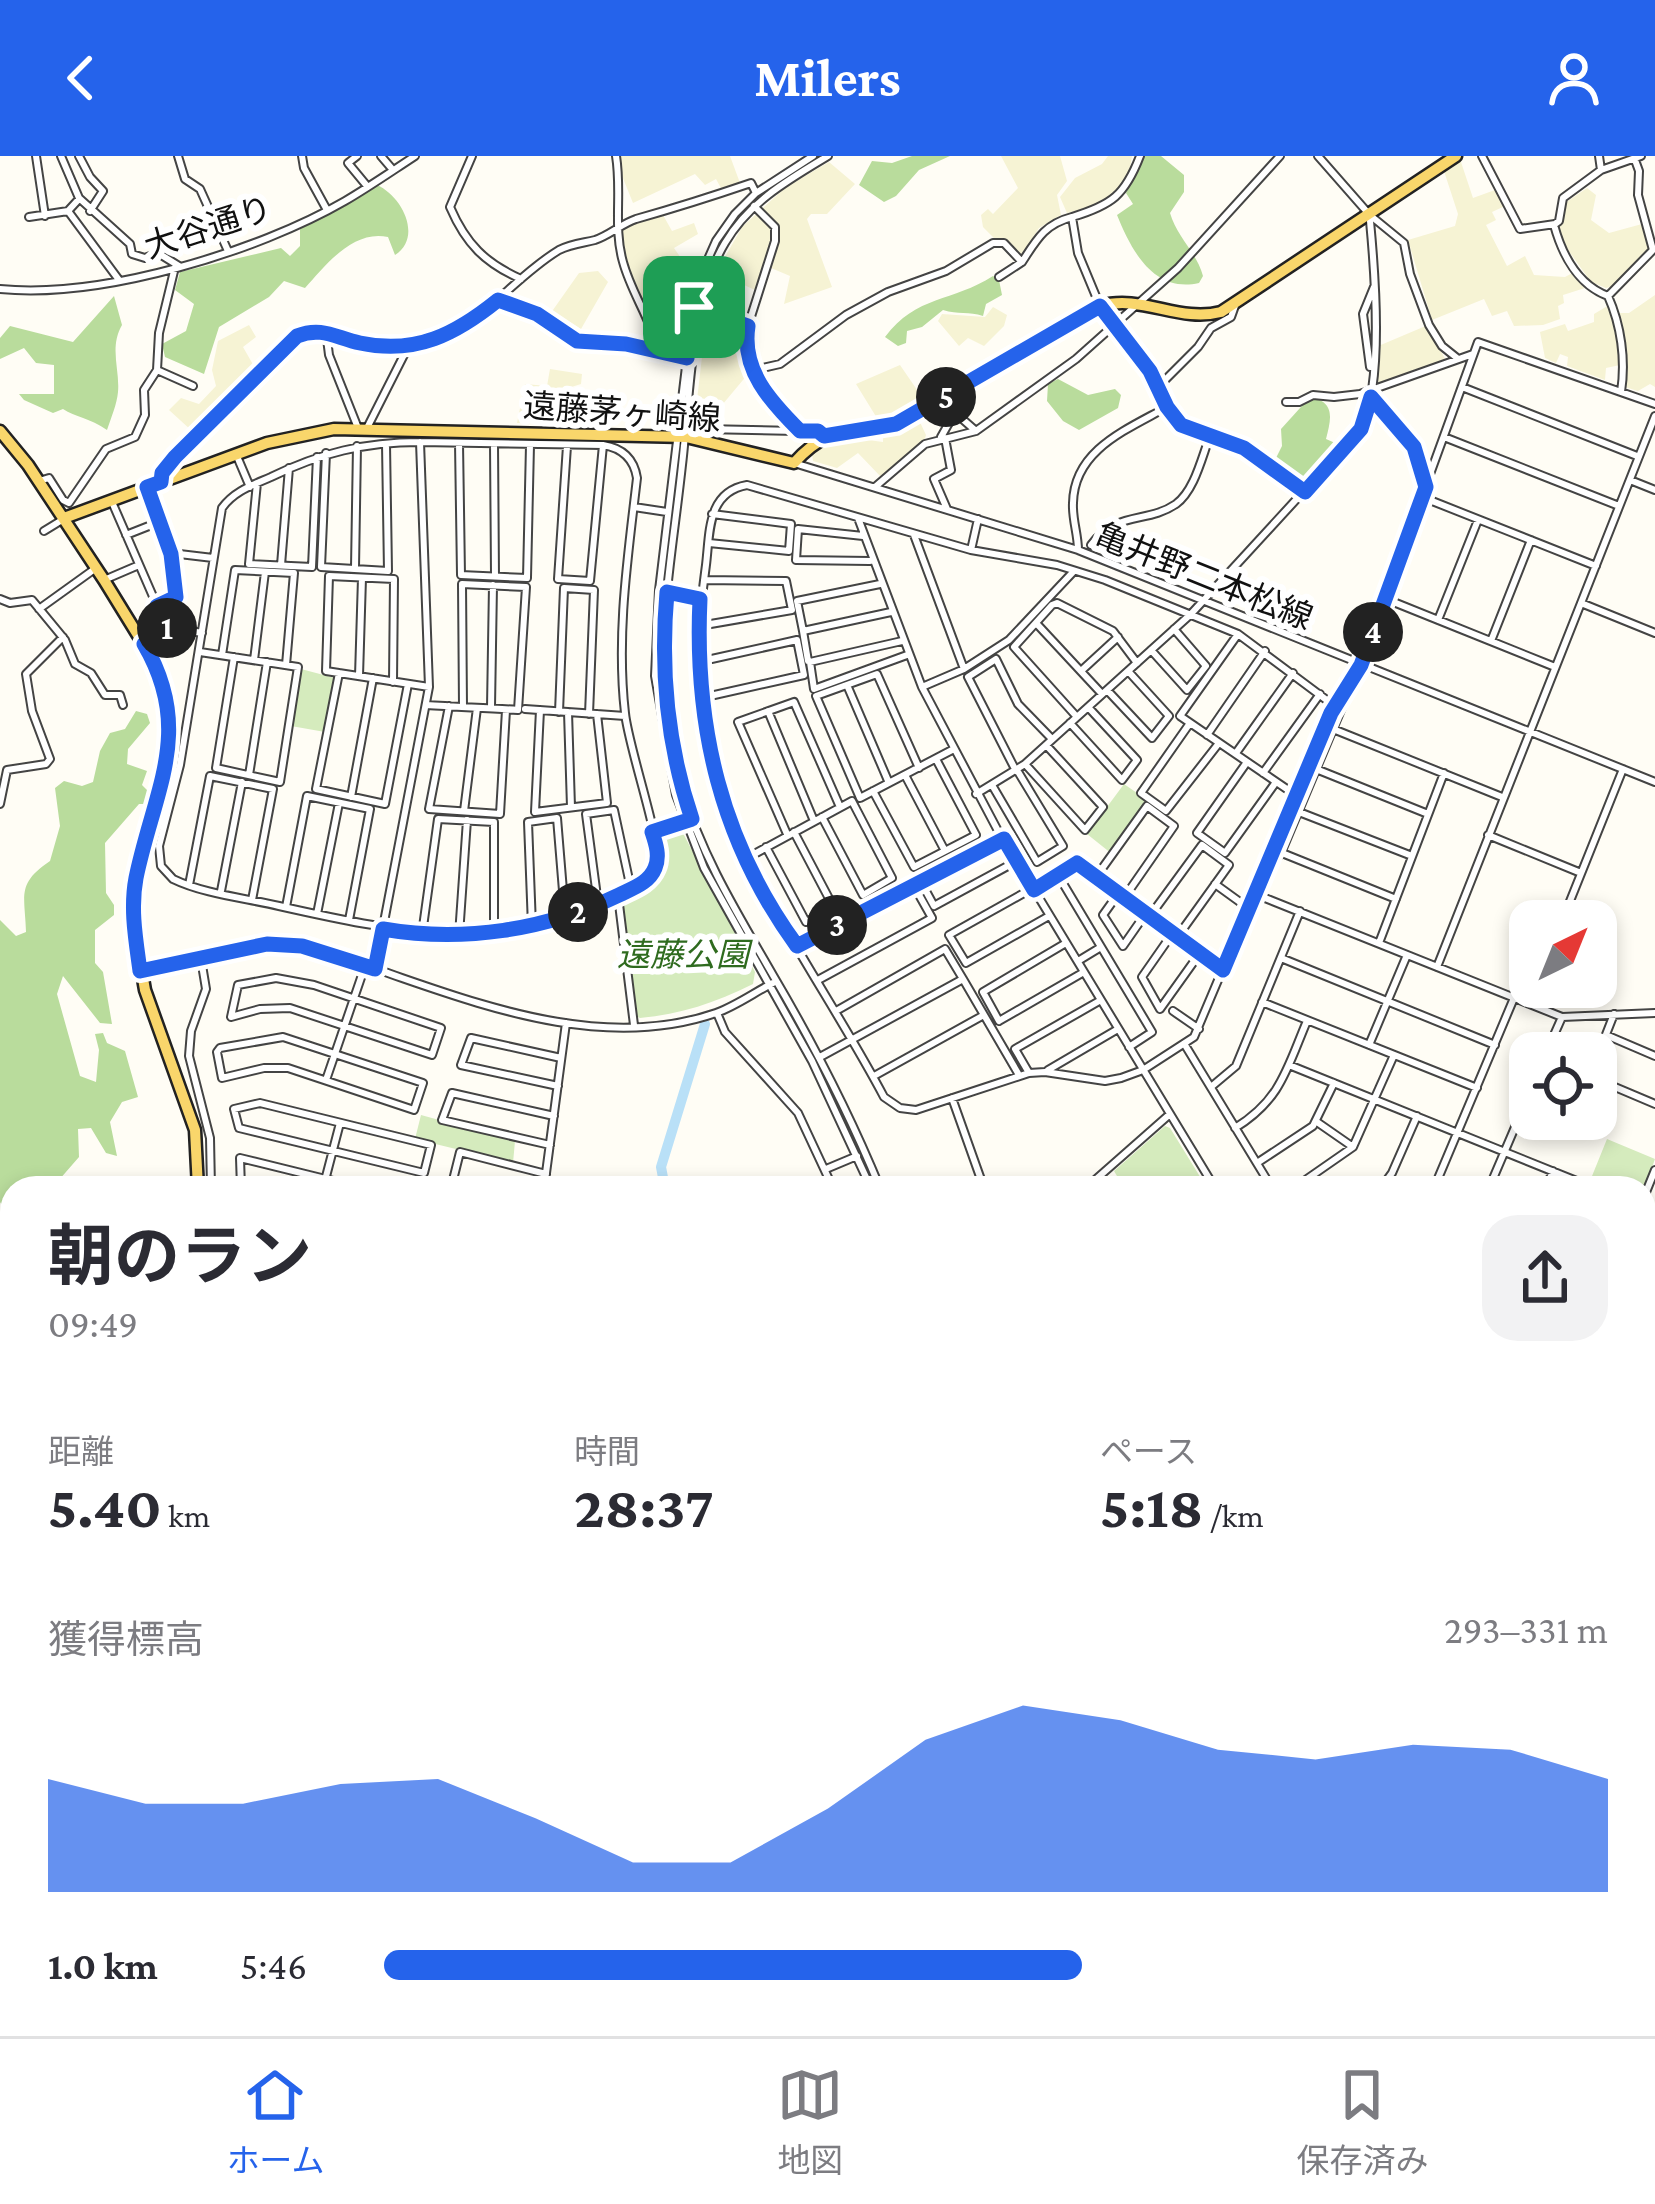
<!DOCTYPE html>
<html lang="ja">
<head>
<meta charset="utf-8">
<style>
	body { margin:0; font-family:"Crimson Pro","Noto Sans JP",serif; background:#f2f2f3; color:#2b2b33; height:100vh; display:flex; flex-direction:column; font-size:45px; white-space:nowrap }
	* { box-sizing:border-box; margin:0 }
	p { font-size:39px; color:#7c7c81 }
	.icon { flex:none; width:66px; height:66px; fill:none; stroke:currentColor; stroke-width:2; stroke-linecap:round; stroke-linejoin:round }
	.map { position:relative; flex:1; overflow:hidden }
	.panel { position:absolute; left:0px; top:1020px; width:1656px; height:861px; display:flex; flex-direction:column; background:#fff; border-radius:36px 36px 0 0; box-shadow:0 6px 18px #0003 }
	.panel>* { flex:none }
	.needle { width:78px; rotate:43deg }
	.buttons { position:absolute; left:1509px; top:744px; display:grid; gap:24px }
	.buttons a { display:grid; place-items:center; width:108px; height:108px; border-radius:24px; background:#fff; box-shadow:0 6px 18px #0003; font-size:60px }
	.pin { position:absolute; display:grid; place-items:center; width:102px; height:102px; color:#fff; margin:-51px; border-radius:24px; box-shadow:0 6px 18px #0006 }
	.km { position:absolute; width:60px; height:60px; margin:-30px; border-radius:50%; background:#222; color:#fff; font-size:33px; line-height:60px; text-align:center }
	.round { display:grid; place-items:center; flex:none; width:126px; height:126px; border-radius:36px; background:#f2f2f3 }
	.overview { display:flex; align-items:center; justify-content:space-between; height:204px; padding:0 48px }
	h1 { font-size:66px; font-weight:700; line-height:90px }
	.stats { display:grid; grid-template-columns:repeat(3,1fr); gap:18px; height:204px; padding:12px 48px }
	.stats div { display:grid; align-content:center }
	.stats b { font-size:60px; font-weight:700 }
	.stats small { font-size:33px; font-weight:400 }
	.stats p { font-size:33px }
	.chart { height:336px; padding:24px 48px }
	.chart p { display:flex; justify-content:space-between }
	.chart svg { width:100%; height:216px; margin-top:12px; fill:#2563eb; opacity:.7 }
	ul { padding:0 48px; list-style:none; font-size:39px }
	li { display:grid; grid-template-columns:192px 144px 1fr; align-items:center; height:90px }
	li i { height:30px; border-radius:15px; background:#2563eb }
	header { display:flex; justify-content:space-between; align-items:center; height:156px; padding:0 48px; background:#2563eb; color:#fff; font-size:54px; font-weight:700 }
	.menu { display:flex; justify-content:space-around; align-items:center; height:168px; border-top:3px solid #e1e1e2; background:#fff; font-size:33px; color:#7c7c81 }
	.menu a { display:grid; justify-items:center; gap:6px }
	.menu .selected { color:#2563eb }
	.map>svg:first-child { display:block }
	.farmland { fill:#f6f3d4 }
	.green { fill:#d5ebbd }
	.forest { fill:#b9dc9c }
	.cemetery { fill:#d9e3c4 }
	.lines { fill:none; stroke-linecap:round; stroke-linejoin:round }
	.river { stroke:#b9e0f7; stroke-width:10 }
	.minor-casing { stroke:#444; stroke-width:10 }
	.major-casing { stroke:#222; stroke-width:15 }
	.minor { stroke:#fff; stroke-width:6 }
	.major { stroke:#f9d66b; stroke-width:10 }
	.route-casing { stroke:#fff; stroke-width:24 }
	.route { stroke:#2563eb; stroke-width:15 }
	.labels { text-anchor:middle; dominant-baseline:central; stroke-width:12; stroke-linejoin:round; paint-order:stroke }
	.street-label { font-size:33px; fill:#111; stroke:#fff }
	.park-label { font-size:33px; font-style:italic; fill:#2f6b1f; stroke:#fff }
</style>
</head>
<body>
<header><svg class="icon" aria-label="back" viewBox="0 0 24 24"><path d="M15 5l-7 7 7 7"/></svg>Milers<svg class="icon" aria-label="person" viewBox="0 0 24 24"><circle cx="12" cy="8" r="4"/><path d="M4 21q1-7 8-7t8 7"/></svg></header>
<div class="map">
<svg width="1655" height="1880" viewBox="0 0 1655 1880">
	<rect width="100%" height="100%" fill="#fffdf5"/>
	<path class="farmland" d="M614 0H730L740 27 722 34 716 23 705 29 695 18 633 47Z
		M1001 0H1060L1067 25 1057 39 1061 59 1039 72 1022 99 1005 83H995L983 71 981 59 988 53 993 58 1018 32Z
		M1108 0H1132L1127 29 1094 50 1067 57 1060 41 1075 22 1102 8Z
		M1460 3 1473 42 1495 34 1505 50 1492 56 1496 64 1486 69 1507 110 1525 100 1534 119 1565 121 1576 115 1585 132 1563 139 1564 147 1558 150 1560 163 1543 169 1514 170 1507 155 1492 160 1484 143 1432 164 1408 84 1455 70 1458 58 1443 12Z
		M829 6 855 28 827 58H811L807 63 832 131 784 148 790 120 764 109 755 134 731 123 717 155 708 147 717 115 742 71 786 31Z
		M1587 32 1596 39 1591 64 1609 77 1642 68 1650 92 1614 130 1606 132 1591 126 1568 94 1559 74 1565 47Z
		M663 59 672 75 694 67 698 78 674 92 694 121 689 146 673 144 648 158 625 103 622 71Z
		M598 115 608 126 581 173 568 165 561 172 548 161 579 117Z
		M1655 139V231L1650 228 1638 235 1625 231 1619 157H1629Z
		M1609 149 1616 169 1620 209 1606 212 1605 224 1567 210 1568 201 1560 198 1556 207 1545 202 1540 176 1565 168 1568 175 1594 166V158Z
		M993 151 1007 159 1004 170 984 190 968 182 959 190 938 165 942 158 985 161Z
		M707 158 745 173 743 191 748 218 707 267 695 261Z
		M249 169 256 181 243 191 255 212 247 218 250 223 207 270 202 265 192 275 169 254 181 242 199 248 216 230 212 214 218 185Z
		M1428 169 1446 205 1374 230 1376 191Z
		M900 209 924 244 898 263 880 267 856 228Z
		M550 213 582 218 581 228 565 233 564 245 554 267H517L525 228 547 230Z
		M919 264 926 279 923 289 882 322 858 297 837 312 813 305 812 298 829 286 846 281 883 286V278Z"/>
	<path class="green" d="M301 513 335 522 325 576 291 570Z
		M1124 628 1150 646 1112 698 1087 678Z
		M678 675 684 679 755 816 753 828C715 847 681 858 640 862L636 860 622 745C660 717 658 729 663 680Z
		M421 959 515 985 513 1007 415 983Z
		M1165 970 1170 972 1207 1032H1124L1114 1015Z
		M1607 983 1655 1003 1644 1034 1608 1032 1590 1025Z"/>
	<path class="forest" d="M912 0H950L919 14 896 40 884 46 859 29 872 5 892 7Z
		M1144 0H1161L1184 19V36L1170 57C1177 81 1197 97 1203 120L1199 127C1154 137 1132 96 1117 59L1133 48 1126 37Z
		M377 29C402 40 423 81 395 99L388 81C353 73 325 110 305 132L284 125 269 141 219 171 204 218 165 201 162 188 186 175 194 148 175 134 180 116 281 92 290 100 300 90V69Z
		M993 120 999 124 1002 139 986 148 983 160C969 155 958 159 943 154L922 171 907 175 906 187 898 190 885 181C916 139 953 146 993 120Z
		M114 140 122 169C109 192 120 213 118 236 117 248 111 262 107 274 90 262 75 261 63 253L53 257 24 244 19 238H54V209L36 207 24 192 0 203V182L10 170 73 186Z
		M1058 223 1088 239 1115 233 1121 239 1118 252 1079 274 1063 265 1047 245 1048 228Z
		M1310 241C1336 246 1331 263 1326 283L1342 290 1304 333 1272 310 1282 290 1281 273Z
		M136 555 147 558 150 567 128 593 127 608 147 615 142 629 149 636 148 648H139L105 687 106 737 114 749V759L95 774V807L103 816 112 868 100 867 63 820 57 838 80 920 96 926 99 894 95 878 103 877 107 887 125 895 138 941 122 946 110 966 117 1000 106 997 91 972 78 973 79 1001 52 1032H12V1051H3L0 1046V764L16 780 26 776C25 739 16 728 50 705L60 670 55 632 64 625 82 630 93 626 100 595 110 577 125 573Z"/>
	<path class="cemetery" d="M0 1511 12 1534V1703L0 1735Z"/>
	<g class="lines">
		<path class="river" d="M801 782 995 680
			M665 1032 661 1011 705 868
			M733 1880 738 1869"/>
		<g class="minor-casing">
			<path id="minor" d="M36 0 45 60
				M61 0 79 42 130 88 132 98 145 102 158 97 179 110
				M79 0 90 21 103 35 90 55
				M178 0 185 23 200 33 228 95
				M302 0 304 12 327 54
				M357 0 348 7 367 30
				M381 0 393 14
				M472 0 450 51C466 88 485 107 521 123
				M616 0C622 36 613 71 623 106 632 139 652 164 658 197
				M813 0 756 37 735 58 716 85 701 119 687 202 659 434 655 520 676 639 704 712 812 905 871 1032
				M828 0C788 24 749 46 725 87 690 145 690 242 682 309 675 375 663 441 663 508 664 549 670 594 682 633 702 701 739 760 774 821 814 889 850 959 880 1032
				M1140 0C1125 39 1112 49 1072 61L1078 97 1100 150 1151 215 1173 261 1181 269 1244 292 1305 336
				M1482 0 1520 73 1555 68 1559 65 1563 42 1601 14 1641 0
				M1599 0 1601 14
				M1635 4 1639 15 1638 39 1653 94
				M68 55 119 124
				M1371 60 1404 87 1410 118 1429 169 1442 190 1457 202
				M29 61 68 55 79 43
				M1554 69C1562 98 1578 129 1608 140 1621 169 1626 204 1621 236
				M999 121 1022 106
				M0 133C101 143 257 96 345 45 369 31 392 15 415 0
				M1608 140 1652 95
				M500 145 537 158 576 185 626 188 687 202
				M648 161C684 138 710 156 748 170
				M326 175 329 199 358 272
				M1370 211 1363 158 1374 131
				M157 214 193 230
				M754 214 745 190 748 170 775 85V71L754 50
				M1159 230 1198 191 1211 172 1231 161 1236 147
				M1462 231 1637 300
				M1373 243 1415 291 1426 331
				M1286 246H1299L1313 239 1334 241 1360 238 1473 198
				M933 250 960 261 976 275
				M367 272 408 191
				M703 273 797 275
				M824 280 818 276 800 275 779 254 754 214 780 208 846 159 888 136 946 115 993 87H1004L1022 106C1037 83 1045 68 1072 61
				M941 281 954 258
				M1444 281 1619 350
				M945 282 951 314 934 323 947 353
				M420 286 603 289C622 292 634 303 637 322 628 400 616 478 625 557 628 590 662 687 657 708 652 729 625 736 608 744 494 797 395 776 279 750 245 742 204 738 173 723L161 710 159 690 180 609 222 352C234 335 253 329 271 321 320 297 365 286 420 286Z
				M459 287 461 419 527 422 530 289
				M494 288 495 420
				M567 290 558 423 590 425 603 289
				M326 297 321 411 388 415 386 288
				M236 298 250 331
				M794 307 1078 394 1655 626
				M1630 324 1655 334
				M39 325 49 322 63 344 69 347 106 293 135 281 145 259 144 234 157 214 159 177 175 111
				M161 326 162 317 175 301 297 180C337 165 381 204 432 186 483 168 514 121 559 94 571 88 583 87 595 84 610 79 621 68 636 63 675 52 713 40 751 27L756 37
				M257 327 249 408 312 411 317 301
				M875 331 925 288 976 275 1076 203 1178 112 1280 0
				M147 333 171 397 213 402
				M1422 341 1596 410
				M112 346 168 475
				M634 351 667 356
				M858 362 922 531 997 673
				M44 375 62 364
				M126 379 159 366
				M914 379 964 513
				M863 380 798 373 796 404 870 405
				M709 387 789 395 791 368 712 358
				M1091 389C1117 354 1147 368 1176 348 1195 334 1202 300 1210 280
				M971 394 978 363
				M1078 394C1078 378 1072 363 1073 347 1074 294 1126 274 1167 251
				M281 409 289 312
				M355 412 357 290
				M104 424 139 409
				M880 428 797 445 803 475 891 456
				M669 436 701 443
				M0 443 10 447 32 444 65 484 75 508 91 517 105 539H120L123 549
				M1386 443 1555 511
				M1581 447 1655 477
				M157 450 176 441 171 397
				M39 453 96 412
				M1438 464 1478 364
				M1036 467 1102 538
				M699 470 792 454 786 425 704 424
				M803 475 808 505
				M1238 478 1180 560 1297 640
				M902 485 810 506 814 533 907 499
				M1491 485 1531 384
				M144 488 174 472 202 477
				M1151 494 1187 534 1206 510 1174 473
				M200 496 298 511 280 626 216 612 234 501
				M222 499 235 414 294 417 286 509
				M254 504 265 416
				M698 506 797 484 804 519 701 542
				M1361 508 1478 186 1655 248
				M1081 515 1118 481
				M339 517 316 633 385 648 408 528
				M359 520 362 422
				M393 526 394 423 329 420 326 515 429 531
				M847 529 889 627
				M922 531 964 513 1009 484 1074 415
				M1107 534 1152 582 1169 560 1128 515
				M426 549C457 551 488 552 518 554L526 431 462 428 463 551
				M449 550 429 653 500 658 506 554
				M491 551 493 429
				M525 553 625 560
				M540 554 535 656 607 647 597 558
				M1340 554 1238 478 1105 424 1057 409 971 394 747 329C707 336 710 376 706 409 700 455 694 500 700 546 719 695 816 812 884 941L900 952 916 954 1029 917 1045 916 1105 925 1121 922 1143 914 1194 881 1331 557C1342 542 1352 526 1361 509
				M768 555 814 665
				M559 556 564 432 594 434 589 558
				M568 556 571 651
				M1077 561 1014 491 1052 449 1057 447 1113 475 1137 507
				M1070 567 1122 624 1137 604 1088 551
				M1190 567 1141 637 1166 655 1219 587
				M1333 573 1502 641
				M1207 579 1265 495
				M1236 597 1293 517
				M1247 606 1197 677 1225 697 1276 626
				M1025 608 1085 674 1103 651 1046 589
				M919 612 877 518 816 540 860 642 952 594
				M1316 613 1428 658
				M1016 615 968 521 996 503 1018 548 1052 583
				M1263 617 1320 538
				M249 619 267 506
				M905 619 945 695
				M992 629 1037 706 1063 690 1017 614
				M873 635 914 711 976 679 936 603
				M976 638 1025 608 1191 458 1361 273C1384 227 1375 118 1370 65L1368 57 1318 0
				M351 641 373 522
				M0 648 7 614 46 608 50 603 32 555 26 518 63 481
				M464 655 477 552
				M1299 656 1412 700
				M652 676 683 666
				M787 678 738 566 794 546 840 651
				M1488 679 1581 717
				M766 691 806 766 834 752 794 676
				M1282 697 1396 743
				M747 702 852 645 892 722 863 739 822 661
				M1267 715 1281 697 1346 542
				M1058 719 1152 876 1129 891
				M1096 721 1147 650 1174 670 1124 742
				M921 726 934 750 1017 705
				M1215 728 1244 749
				M189 729 210 620 273 633 252 744
				M1033 732 949 779 966 807 1049 760
				M1034 734 1077 707 1223 814
				M221 735 242 626
				M1118 738 1103 759 1123 790 1146 757
				M1255 738 1562 861 1655 857
				M618 740 634 869
				M598 748 586 658 614 654 631 733
				M286 751 307 640 370 653 349 764
				M317 758 339 647
				M1150 760 1202 689 1229 709 1178 780
				M1562 765 1623 613
				M532 770 528 666 557 662 565 759
				M422 778 438 663 494 666V776
				M1172 778 1142 821 1160 853 1200 797
				M459 779 467 664
				M1066 787 983 836 999 865 1084 816
				M1379 787 1444 617
				M799 789 1004 684 1215 1032
				M1281 802 1495 889
				M201 803 206 833 191 875 189 900 210 982 211 1032
				M1078 805 1101 791
				M1437 811 1655 260
				M375 813 429 531 420 286
				M144 815C190 806 240 785 288 788 326 791 366 810 402 822 500 856 612 893 716 857 736 850 755 836 773 827
				M276 822 314 829 441 872 432 899 290 852 260 853 231 861 238 829Z
				M818 824 932 762 914 730
				M1262 846 1477 932
				M1529 848 1536 831
				M836 855 945 793 963 823
				M1173 855 1199 873
				M717 857 725 876 798 957 833 1032
				M1606 879 1655 900
				M283 881 423 927 414 954 288 912H264L222 922 217 896 220 892Z
				M1185 889 1272 1032
				M1369 889 1407 799
				M1546 897 1562 861
				M820 901 963 823 1019 919
				M1596 904 1614 858
				M1289 909 1594 1032
				M1048 914 1118 873
				M1029 917 1015 893 1101 844
				M874 920 984 859
				M1596 923 1655 948
				M326 924 365 810
				M558 930 461 909 471 882 561 902
				M1211 931 1236 910 1300 755
				M952 942 984 1032
				M260 947 431 989 424 1017 239 972 234 953Z
				M1317 966 1353 991
				M1235 972C1281 944 1287 912 1307 865
				M550 989 442 964 452 937 554 960
				M1257 1007 1313 970 1334 927
				M826 1013 857 1000
				M241 1032 240 1002 362 1032
				M323 1032 340 967
				M483 1032 453 1024 460 996 546 1018
				M544 1032 566 867
				M1086 1032 1170 958
				M1294 1032 1353 991 1394 899
				M1381 1032 1392 1017 1417 960
				M1434 1032 1514 842
				M1489 1032 1530 936
				M1546 1032 1553 1015
				M1644 1041 1655 1014
				M1644 1053 1655 1057
				M0 1110 12 1123
				M1644 1147 1655 1120
				M1644 1229 1655 1234
				M0 1235 12 1228
				M1644 1269 1655 1241
				M1644 1326 1655 1330
				M1655 1336 1644 1362 1655 1375
				M0 1393 12 1379
				M1644 1409 1655 1400
				M2 1414 12 1423
				M0 1483 12 1507
				M1644 1518 1649 1524 1655 1523
				M1644 1566 1655 1564
				M12 1744V1805
				M1644 1787 1655 1750
				M1644 1821 1655 1818
				M32 1869 37 1880
				M567 1869 572 1880
				M596 1869 597 1880
				M764 1869 771 1880
				M922 1869 925 1880
				M1001 1869 1012 1880
				M1128 1869 1139 1880
				M1206 1869 1218 1880
				M1260 1869 1271 1880
				M1593 1869 1609 1880
				M1638 1869 1639 1880
				M103 1880 118 1869
				M332 1880 348 1869
				M368 1880 386 1869
				M499 1880 511 1869
				M520 1880 531 1869
				M727 1880 733 1869
				M949 1880 967 1869
				M1042 1880 1053 1869
				M1089 1880 1098 1869
				M1180 1880 1189 1869
				M1321 1880 1328 1869
				M1583 1880 1590 1869"/>
		</g>
		<g class="major-casing">
			<path id="major" d="M0 275 28 309 104 424 152 502 167 543 170 592 136 722 135 777 145 834 195 974 198 1032
				M64 362 267 287 334 273 686 281 794 307C834 263 849 285 896 268L1100 150C1142 138 1179 167 1221 156L1456 0
				M1644 1476 1655 1467
				M434 1880 446 1869
				M445 1880 458 1869
				M1248 1880 1253 1869"/>
		</g>
		<use href="#minor" class="minor"/>
		<use href="#major" class="major"/>
	</g>
	<g class="lines">
		<g class="route-casing">
			<path id="route" d="M498 144 537 158 577 185 626 188 687 202 694 151 748 170C741 214 770 245 800 275H818L824 280 896 268 1100 150 1150 215 1167 251 1181 269 1244 292 1305 336 1361 273 1371 241 1414 291 1426 331 1361 509 1331 557 1223 814 1077 707 1034 734 1004 683 797 790C721 686 694 570 700 443L667 436C660 514 667 589 692 663L652 676C656 688 660 700 655 712 649 727 633 732 619 739 546 774 463 787 383 773L375 813 302 790 267 788 140 815C136 785 130 753 136 722 154 634 195 575 144 488L168 475 157 450 176 441 171 398 147 331 161 326 162 317 175 301 297 180C322 170 336 182 360 187 416 199 456 178 498 144Z"/>
		</g>
		<use href="#route" class="route"/>
	</g>
	<g class="labels">
		<g class="street-label">
			<text transform="translate(208 71) rotate(-18)">大谷通り</text>
			<text transform="translate(622 256) rotate(4)">遠藤茅ヶ崎線</text>
			<text transform="translate(1204 420) rotate(22)">亀井野二本松線</text>
		</g>
		<g class="park-label">
			<text x="683" y="798">遠藤公園</text>
		</g>
	</g>
</svg>
<div class="buttons">
<a><svg class="needle" viewBox="-14 -14 28 28"><path d="M0-13l5 13h-10z" fill="#e53935"/><path d="M0 13l5-13h-10z" fill="#7c7c81"/></svg></a>
<a><svg class="icon" aria-label="locate" viewBox="0 0 24 24"><circle cx="12" cy="12" r="6"/><path d="M12 2v4M12 18v4M2 12h4M18 12h4"/></svg></a>
</div>
<div class="pin" style="left:694px;top:151px;background:#1e9e55"><svg class="icon" aria-label="arrive" viewBox="0 0 24 24"><path d="M6 21V4h12l-3 4 3 4H6"/></svg></div>
<b class="km" style="left:167px;top:472px">1</b>
<b class="km" style="left:578px;top:756px">2</b>
<b class="km" style="left:837px;top:769px">3</b>
<b class="km" style="left:1373px;top:476px">4</b>
<b class="km" style="left:946px;top:241px">5</b>
<section class="panel">
<div class="overview"><div><h1>朝のラン</h1><p>09:49</p></div><a class="round"><svg class="icon" aria-label="share" viewBox="0 0 24 24"><path d="M12 15V3M7 8l5-5 5 5M5 13v7h14v-7"/></svg></a></div>
<div class="stats">
<div><p>距離</p><b>5.40<small> km</small></b></div>
<div><p>時間</p><b>28:37</b></div>
<div><p>ペース</p><b>5:18<small> /km</small></b></div>
</div>
<div class="chart"><p><span>獲得標高</span>293–331 m</p>
<svg viewBox="0 0 160 44" preserveAspectRatio="none"><path d="M0 44V21L10 26L20 26L30 22L40 21L50 29L60 38L70 38L80 27L90 13L100 6L110 9L120 15L130 17L140 14L150 15L160 21V44z"/></svg>
</div>
<ul>
<li><b>1.0 km</b>5:46<i style="width:57%"></i></li>
</ul>
</section>
</div>
<nav class="menu">
<a class="selected"><svg class="icon" aria-label="home" viewBox="0 0 24 24"><path d="M3 11l9-7 9 7M6 9v11h12V9"/></svg>ホーム</a>
<a><svg class="icon" aria-label="map" viewBox="0 0 24 24"><path d="M3 6l6-2 6 2 6-2v14l-6 2-6-2-6 2zM9 4v14M15 6v14"/></svg>地図</a>
<a><svg class="icon" aria-label="saved" viewBox="0 0 24 24"><path d="M7 4h10v16l-5-4-5 4z"/></svg>保存済み</a>
</nav>
</body>
</html>
